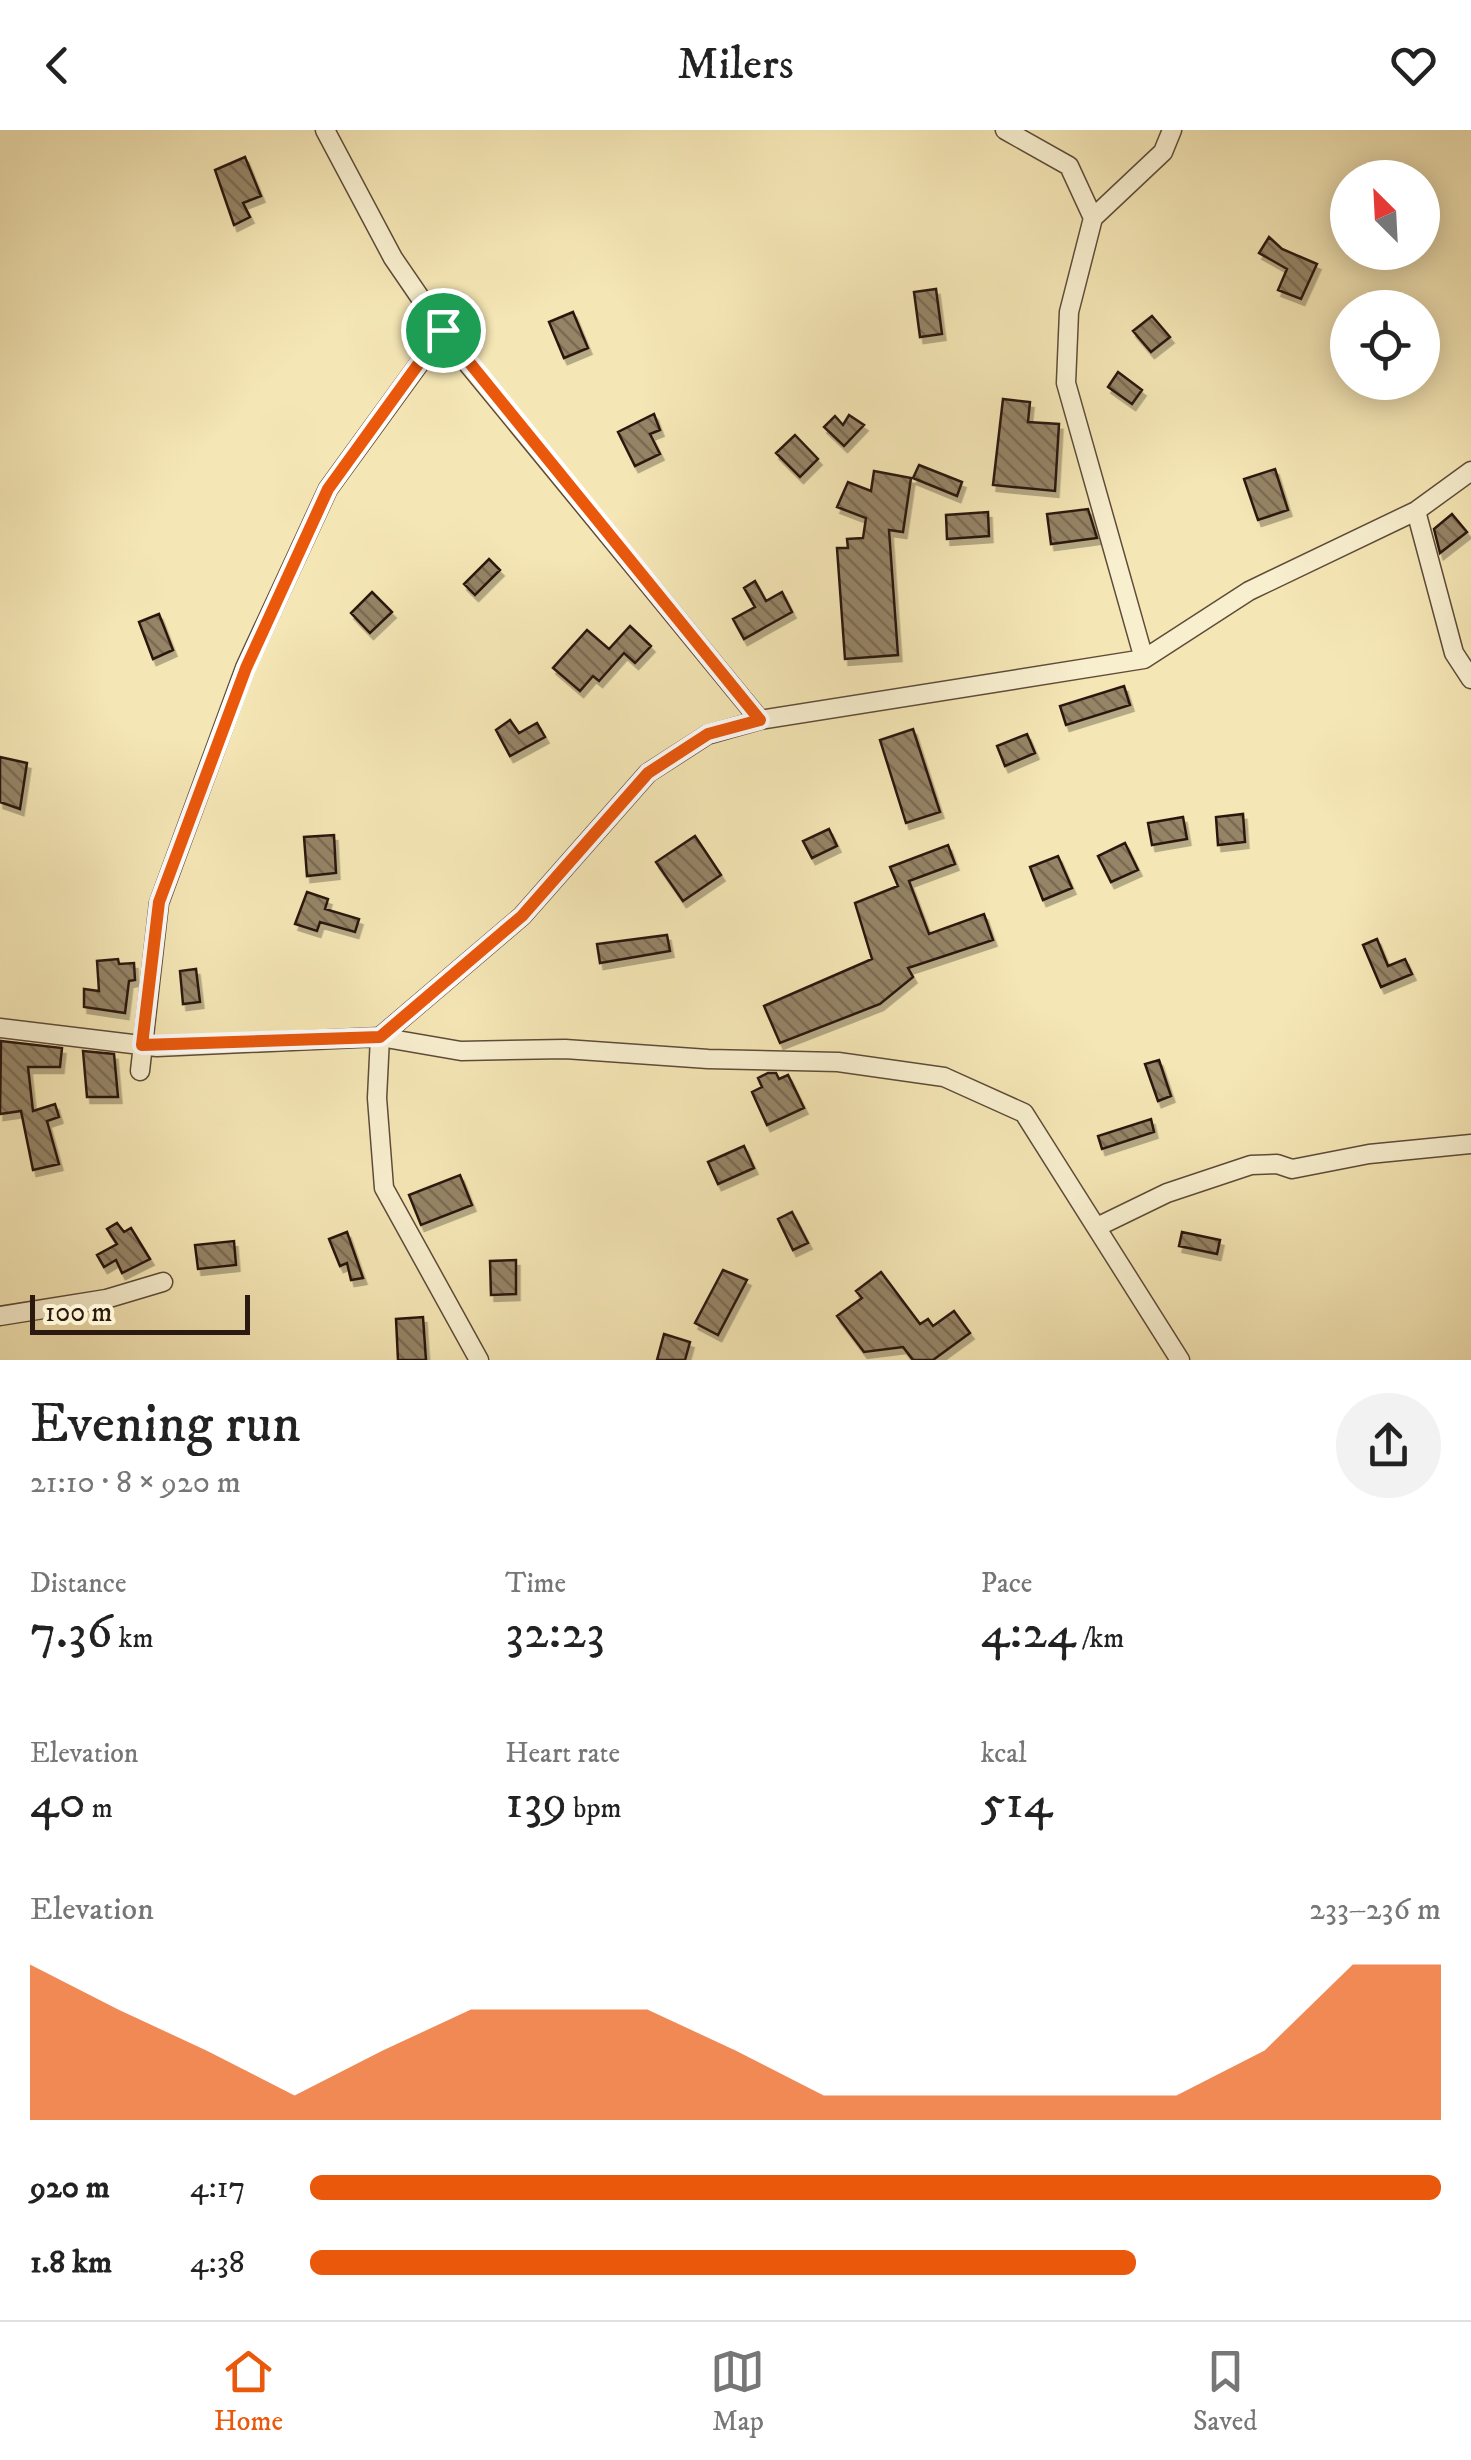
<!DOCTYPE html>
<html lang="en">
<head>
<meta charset="utf-8">
<style>
	body { margin:0; font-family:"IM FELL DW Pica",serif; background:#f2f2f2; color:#222; height:100vh; display:flex; flex-direction:column; font-size:38px; white-space:nowrap }
	* { box-sizing:border-box; margin:0 }
	p { font-size:32px; color:#767676 }
	.icon { flex:none; width:55px; height:55px; fill:none; stroke:currentColor; stroke-width:2; stroke-linecap:round; stroke-linejoin:round }
	.map { position:relative; height:1230px; overflow:hidden }
	.panel { display:flex; flex-direction:column; background:#fff; flex:1 }
	.panel>* { flex:none }
	.needle { width:65px; rotate:336deg }
	.buttons { position:absolute; left:1330px; top:30px; display:grid; gap:20px }
	.buttons a { display:grid; place-items:center; width:110px; height:110px; border-radius:50%; background:#fff; box-shadow:0 5px 25px #0003; font-size:50px }
	.scale { position:absolute; left:30px; bottom:25px; width:220px; box-sizing:border-box; padding-left:10px; border:5px solid #2c1910; border-top:0; font-size:28px; line-height:35px; white-space:nowrap; color:#2c1910; -webkit-text-stroke:8px #f8efcf; paint-order:stroke }
	.pin { position:absolute; display:grid; place-items:center; width:85px; height:85px; color:#fff; margin:-42px; border:5px solid #fff; border-radius:50%; box-shadow:0 2px 10px #0007 }
	.round { display:grid; place-items:center; flex:none; width:105px; height:105px; border-radius:52px; background:#f2f2f2 }
	.overview { display:flex; align-items:center; justify-content:space-between; height:170px; padding:0 30px }
	h1 { font-size:55px; font-weight:600; line-height:75px }
	.metrics { display:grid; grid-template-columns:repeat(3,1fr); gap:15px; height:170px; padding:10px 30px }
	.metrics div { display:grid; align-content:center }
	.metrics b { font-size:50px; font-weight:600 }
	.metrics small { font-size:28px; font-weight:400 }
	.metrics p { font-size:28px }
	.chart { height:280px; padding:20px 30px }
	.chart p { display:flex; justify-content:space-between }
	.chart svg { width:100%; height:180px; margin-top:10px; fill:#ea580c; opacity:.7 }
	ul { padding:0 30px; list-style:none; font-size:32px }
	li { display:grid; grid-template-columns:160px 120px 1fr; align-items:center; height:75px }
	li i { height:25px; border-radius:12px; background:#ea580c }
	header { display:flex; justify-content:space-between; align-items:center; height:130px; padding:0 30px; background:#fff; font-size:45px; font-weight:600 }
	.dock { display:flex; justify-content:space-around; align-items:center; height:140px; border-top:2px solid #e0e0e0; background:#fff; font-size:28px; color:#767676 }
	.dock a { display:grid; justify-items:center; gap:5px }
	.dock .active { color:#ea580c }
	.map>svg:first-child { display:block }
	.building { fill:url(#building-back-hatch); stroke:#2c1910; stroke-width:2.5; filter:url(#shadow) }
	.lines { fill:none; stroke-linecap:round; stroke-linejoin:round }
	.minor-casing { stroke:#5e4c39; stroke-width:21 }
	.minor { stroke:#f8efcf; stroke-width:18 }
	.route-casing { stroke:#fff; stroke-width:20 }
	.route { stroke:#ea580c; stroke-width:12 }
</style>
</head>
<body>
<header><svg class="icon" aria-label="back" viewBox="0 0 24 24"><path d="M15 5l-7 7 7 7"/></svg>Milers<svg class="icon" aria-label="heart" viewBox="0 0 24 24"><path d="M12 20l-8-8c-3-5 5-10 8-4 3-6 11-1 8 4z"/></svg></header>
<div class="map">
<svg width="1471" height="1230" viewBox="0 0 1471 1230">
	<defs>
		<pattern id="building-back-hatch" width="6" height="6" patternUnits="userSpaceOnUse" patternTransform="scale(2.5)"><rect width="6" height="6" fill="#958466"/><path d="M-1 5l2 2M0 0l6 6M5-1l2 2" fill="none" stroke="#7a6b53"/></pattern>
		<filter id="shadow"><feDropShadow dx="3.5" dy="6" stdDeviation="0" flood-color="#0004"/></filter>
	</defs>
	<rect width="100%" height="100%" fill="#f5e6b5"/>
	<filter id="stains"><feTurbulence type="fractalNoise" baseFrequency=".002" numOctaves="4"/><feColorMatrix values="0 0 0 0 .2 0 0 0 0 .09 0 0 0 0 .02 0 0 0 .5 -.17"/></filter>
	<radialGradient id="worn" r=".72"><stop offset=".6" stop-color="#630" stop-opacity="0"/><stop offset="1" stop-color="#630" stop-opacity=".3"/></radialGradient>
	<path class="building" d="M245 27 261 66 243 73 250 87 234 95 215 40Z
		M1269 107 1282 119 1317 134 1301 169 1278 160 1287 139 1259 123Z
		M936 159 942 204 920 207 914 162Z
		M573 182 588 218 564 228 549 192Z
		M1152 186 1170 207 1151 222 1133 201Z
		M1118 242 1142 260 1132 274 1108 257Z
		M1003 269 1030 272 1028 292 1059 294 1055 361 993 355Z
		M654 284 660 300 650 304 660 324 635 336 618 302Z
		M849 285 864 295 844 316 824 297 835 286 843 295Z
		M795 305 818 329 800 347 776 323Z
		M919 335 962 352 957 366 913 348Z
		M1275 339 1288 380 1258 390 1244 349Z
		M874 341 911 348 903 402 889 400 898 525 845 529 837 418H848L847 409 863 408 866 388 837 377 848 352 871 361Z
		M1088 379 1097 408 1051 414 1047 384Z
		M988 382 989 406 947 409 946 385Z
		M1452 384 1467 402 1440 423 1434 399Z
		M489 429 500 440 475 465 464 454Z
		M755 451 766 471 782 462 792 482 744 509 733 489 755 477 744 458Z
		M372 462 392 482 370 503 351 483Z
		M159 484 173 520 153 529 139 492Z
		M630 496 651 516 635 533 624 523 599 551 593 546 580 561 553 538 587 500 609 519Z
		M1124 556 1130 575 1066 595 1060 576Z
		M510 590 519 603 537 593 545 607 510 626 496 600Z
		M913 599 940 682 906 693 880 610Z
		M1027 604 1035 623 1005 636 997 616Z
		M0 627 27 633 20 679 0 672Z
		M1243 684 1245 712 1218 715 1216 687Z
		M1183 687 1187 709 1152 715 1148 693Z
		M829 699 837 716 812 728 803 711Z
		M334 705 336 743 307 746 304 707Z
		M695 706 721 745 683 771 656 732Z
		M1125 713 1138 740 1111 752 1098 726Z
		M948 715 955 734 909 751 929 804 984 784 993 810 908 838 913 847 880 874 780 913 764 876 872 829 855 773 898 756 890 737Z
		M1058 726 1072 758 1043 770 1030 737Z
		M307 762 328 769 325 779 359 789 355 802 320 792 317 801 295 794Z
		M667 805 670 821 600 833 597 814Z
		M1377 809 1388 836 1405 829 1412 844 1381 857 1363 815Z
		M118 829 119 834 134 833 135 850 129 851 125 883 84 877V859L99 861 97 831Z
		M196 839 200 872 183 874 180 841Z
		M1 911 62 918 60 937H28L33 981 55 974 59 987 47 991 59 1034 33 1040 21 981 0 984Z
		M83 921 114 924 118 967H87Z
		M1159 930 1171 966 1158 971 1145 934Z
		M768 943H776L779 949 788 945 804 978 767 995 752 962 762 957 758 948Z
		M1151 989 1154 1002 1102 1019 1098 1006Z
		M744 1016 754 1038 718 1054 708 1032Z
		M460 1045 472 1075 421 1095 409 1065Z
		M792 1082 808 1113 793 1120 778 1089Z
		M117 1093 124 1102 131 1098 150 1129 122 1143 116 1130 104 1137 97 1125 117 1114 107 1099Z
		M347 1102 363 1148 351 1150 347 1133 340 1136 329 1109Z
		M1182 1102 1220 1110 1217 1124 1179 1116Z
		M234 1111 236 1135 198 1139 195 1115Z
		M516 1130V1164L491 1165 490 1131Z
		M723 1140 747 1150 718 1205 695 1193Z
		M881 1142 920 1194 928 1189 933 1196 954 1181 970 1203 933 1230H913L903 1217 864 1222 837 1186 862 1168 856 1161Z
		M423 1187 426 1230H398L396 1189Z
		M664 1204 690 1212 685 1230H657Z"/>
	<g class="lines">
		<g class="minor-casing">
			<path id="minor" d="M325 0 393 128 454 217 760 590
				M1005 0 1069 36 1093 88
				M1416 381 1454 523 1471 549
				M1144 529 1066 253 1069 182 1093 88 1163 22 1172 0
				M0 898 157 917 380 907 461 921 565 919 708 929 838 932 944 947 1024 983 1180 1230
				M140 941 159 773 245 538 328 359 443 201
				M1097 1097 1167 1063 1251 1035 1277 1034 1292 1039 1369 1024 1471 1014
				M0 1186 106 1169 163 1152
				M479 1230 384 1058 377 968 380 907 522 786 648 643 707 605 760 590 1144 529 1249 461 1416 381 1471 341"/>
		</g>
		<use href="#minor" class="minor"/>
	</g>
	<g class="lines">
		<g class="route-casing">
			<path id="route" d="M443 200 760 590 708 604 648 643 522 786 380 907 142 915 159 772 246 538 328 359Z"/>
		</g>
		<use href="#route" class="route"/>
	</g>
	<rect width="100%" height="100%" filter="url(#stains)"/>
	<rect width="100%" height="100%" fill="url(#worn)"/>
</svg>
<div class="buttons">
<a><svg class="needle" viewBox="-14 -14 28 28"><path d="M0-13l5 13h-10z" fill="#e53935"/><path d="M0 13l5-13h-10z" fill="#767676"/></svg></a>
<a><svg class="icon" aria-label="locate" viewBox="0 0 24 24"><circle cx="12" cy="12" r="6"/><path d="M12 2v4M12 18v4M2 12h4M18 12h4"/></svg></a>
</div>
<div class="scale">100 m</div>
<div class="pin" style="left:443px;top:200px;background:#1e9e55"><svg class="icon" aria-label="arrive" viewBox="0 0 24 24"><path d="M6 21V4h12l-3 4 3 4H6"/></svg></div>
</div>
<section class="panel">
<div class="overview"><div><h1>Evening run</h1><p>21:10 · 8 × 920 m</p></div><a class="round"><svg class="icon" aria-label="share" viewBox="0 0 24 24"><path d="M12 15V3M7 8l5-5 5 5M5 13v7h14v-7"/></svg></a></div>
<div class="metrics">
<div><p>Distance</p><b>7.36<small> km</small></b></div>
<div><p>Time</p><b>32:23</b></div>
<div><p>Pace</p><b>4:24<small> /km</small></b></div>
</div>
<div class="metrics">
<div><p>Elevation</p><b>40<small> m</small></b></div>
<div><p>Heart rate</p><b>139<small> bpm</small></b></div>
<div><p>kcal</p><b>514</b></div>
</div>
<div class="chart"><p><span>Elevation</span>233–236 m</p>
<svg viewBox="0 0 160 44" preserveAspectRatio="none"><path d="M0 44V6L10 17L20 27L30 38L40 27L50 17L60 17L70 17L80 27L90 38L100 38L110 38L120 38L130 38L140 27L150 6L160 6V44z"/></svg>
</div>
<ul>
<li><b>920 m</b>4:17<i style="width:100%"></i></li>
<li><b>1.8 km</b>4:38<i style="width:73%"></i></li>
</ul>
</section>
<nav class="dock">
<a class="active"><svg class="icon" aria-label="home" viewBox="0 0 24 24"><path d="M3 11l9-7 9 7M6 9v11h12V9"/></svg>Home</a>
<a><svg class="icon" aria-label="map" viewBox="0 0 24 24"><path d="M3 6l6-2 6 2 6-2v14l-6 2-6-2-6 2zM9 4v14M15 6v14"/></svg>Map</a>
<a><svg class="icon" aria-label="saved" viewBox="0 0 24 24"><path d="M7 4h10v16l-5-4-5 4z"/></svg>Saved</a>
</nav>
</body>
</html>
